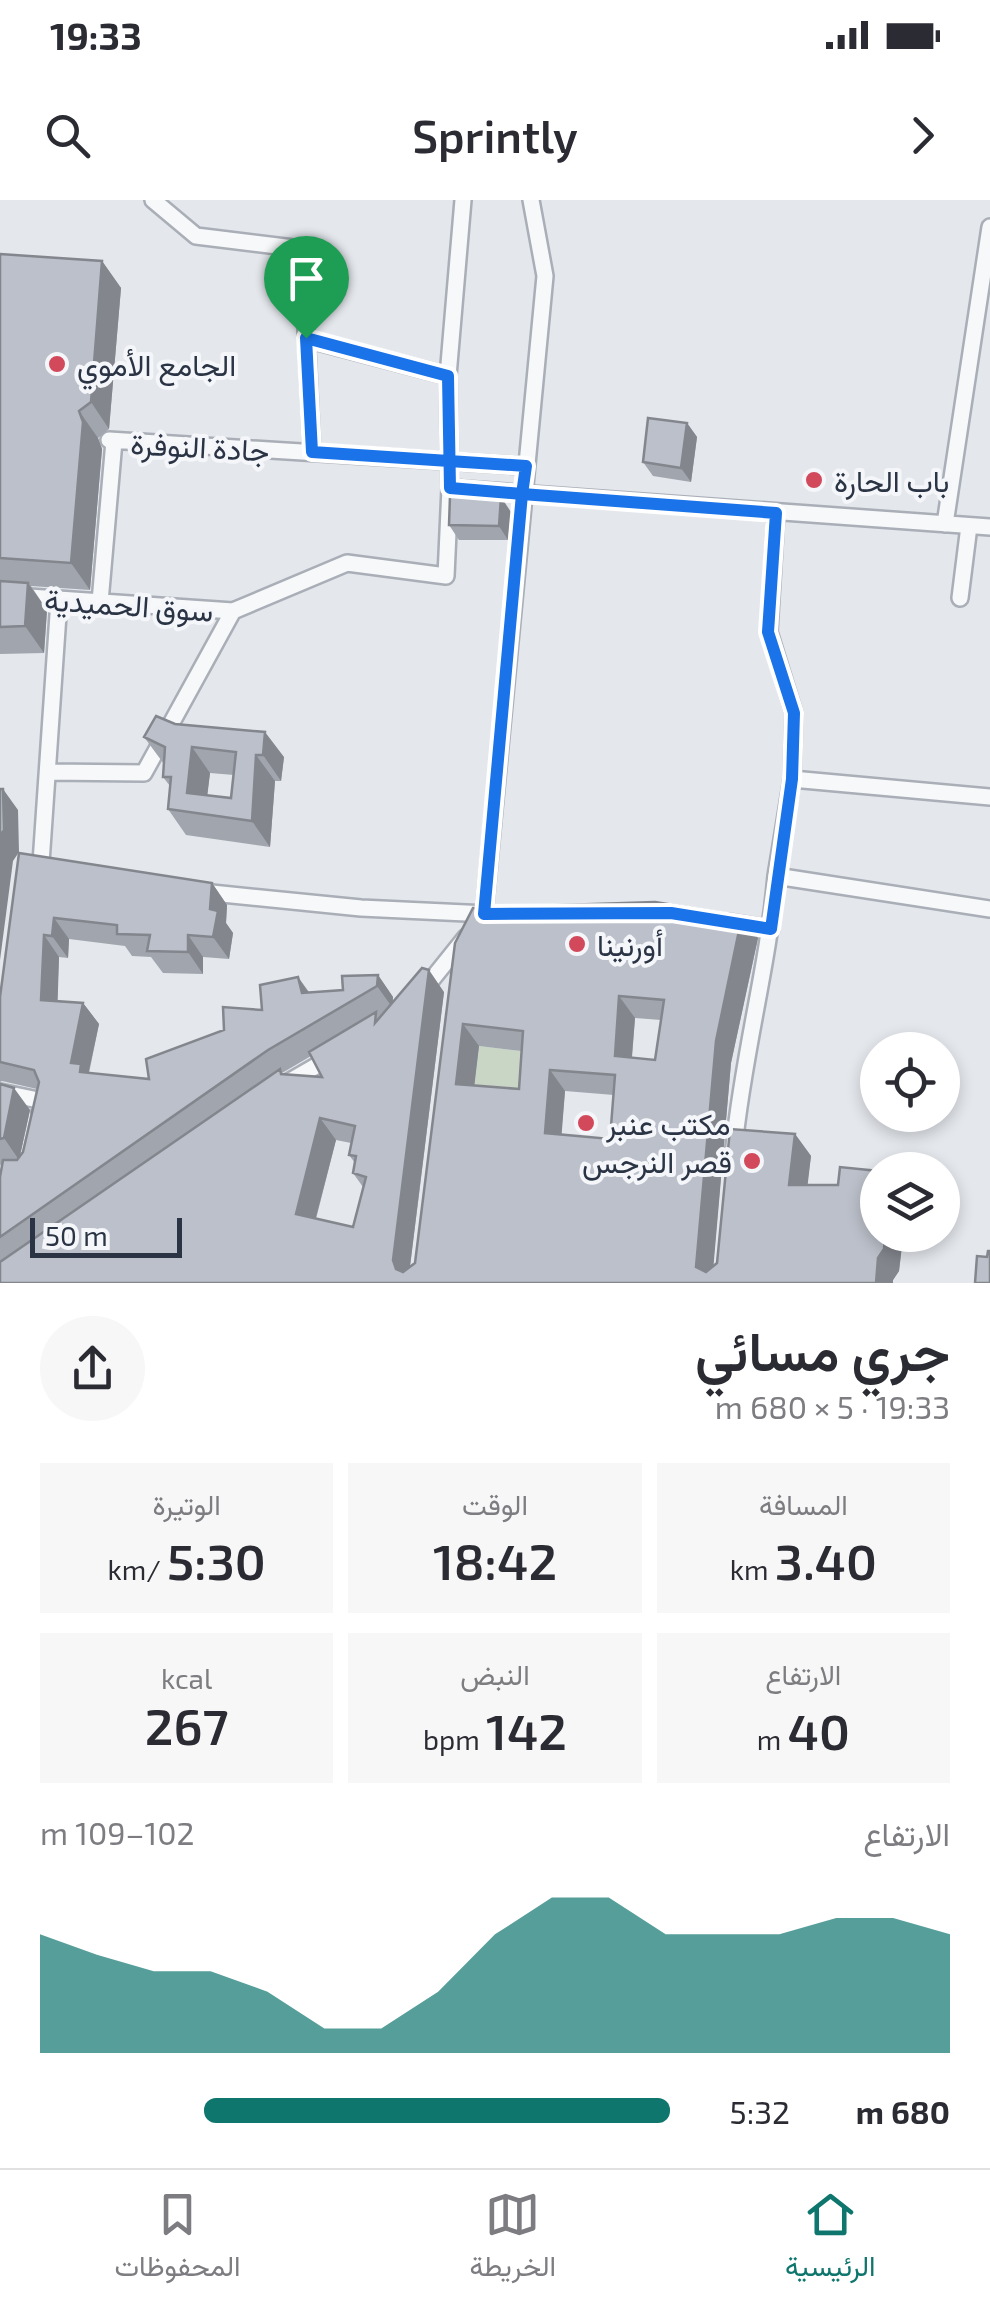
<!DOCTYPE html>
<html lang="ar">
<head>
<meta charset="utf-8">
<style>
	body { margin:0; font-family:"Exo 2",Vazirmatn,sans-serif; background:#f7f7f7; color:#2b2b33; direction:rtl; height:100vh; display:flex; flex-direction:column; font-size:38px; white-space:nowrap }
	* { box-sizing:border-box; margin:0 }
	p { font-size:32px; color:#7c7c81 }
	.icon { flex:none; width:55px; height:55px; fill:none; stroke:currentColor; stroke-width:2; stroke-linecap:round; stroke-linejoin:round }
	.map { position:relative; height:1083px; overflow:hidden; direction:ltr }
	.side { display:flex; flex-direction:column; background:#fff; flex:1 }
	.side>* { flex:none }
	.tools { position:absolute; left:860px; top:832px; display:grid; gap:20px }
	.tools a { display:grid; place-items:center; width:100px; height:100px; border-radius:50%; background:#fff; box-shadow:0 5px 15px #0003; font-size:50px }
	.scale { position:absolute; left:30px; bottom:25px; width:152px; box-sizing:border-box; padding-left:10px; border:5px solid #2b3445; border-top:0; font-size:28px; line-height:35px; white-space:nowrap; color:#2b3445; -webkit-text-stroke:8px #f4f6f9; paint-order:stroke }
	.pin { position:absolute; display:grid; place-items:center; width:85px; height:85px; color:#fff; margin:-102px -42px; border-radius:50% 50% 50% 0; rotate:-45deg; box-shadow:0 0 10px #0007 }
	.pin .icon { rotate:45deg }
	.round { display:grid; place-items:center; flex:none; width:105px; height:105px; border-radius:52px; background:#f7f7f7 }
	.head { display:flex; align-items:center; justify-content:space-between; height:170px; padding:0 40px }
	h1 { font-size:55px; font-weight:600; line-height:75px }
	.stats { display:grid; grid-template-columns:repeat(3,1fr); gap:15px; height:170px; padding:10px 40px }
	.stats div { display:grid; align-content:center; border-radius:0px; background:#f7f7f7; text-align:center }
	.stats b { font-size:50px; font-weight:600 }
	.stats small { font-size:28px; font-weight:400 }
	.stats p { font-size:28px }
	.chart { height:280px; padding:20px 40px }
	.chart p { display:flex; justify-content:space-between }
	.chart svg { width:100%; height:180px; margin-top:10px; fill:#0f766e; opacity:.7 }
	ul { padding:0 40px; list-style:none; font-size:32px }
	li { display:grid; grid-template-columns:160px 120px 1fr; align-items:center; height:75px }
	li i { height:25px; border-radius:12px; background:#0f766e }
	.status { display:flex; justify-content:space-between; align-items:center; height:70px; padding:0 50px; background:#fff; direction:ltr }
	.status svg { height:28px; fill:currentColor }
	header { display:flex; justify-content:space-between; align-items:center; height:130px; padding:0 40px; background:#fff; font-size:45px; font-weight:600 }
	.tab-bar { display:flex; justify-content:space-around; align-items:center; height:140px; border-top:2px solid #e1e1e2; background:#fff; font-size:28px; color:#7c7c81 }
	.tab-bar a { display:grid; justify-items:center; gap:5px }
	.tab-bar .active { color:#0f766e }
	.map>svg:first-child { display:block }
	.green { fill:#c9d6c5 }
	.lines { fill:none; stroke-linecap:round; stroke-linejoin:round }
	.pedestrian-casing { stroke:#a9aeb7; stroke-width:20 }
	.pedestrian { stroke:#f7f8fa; stroke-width:15 }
	.wall { fill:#a1a5ae; fill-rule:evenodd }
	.shaded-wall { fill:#83868d }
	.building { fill:#bbc0ca; stroke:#83868d; stroke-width:2.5; fill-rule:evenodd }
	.route-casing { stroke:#fff; stroke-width:20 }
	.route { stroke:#1a73e8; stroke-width:12 }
	.poi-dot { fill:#d1495b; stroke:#f4f6f9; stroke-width:4 }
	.labels { text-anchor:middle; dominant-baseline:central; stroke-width:8; stroke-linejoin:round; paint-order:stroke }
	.poi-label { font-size:30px; fill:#2b3445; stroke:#f4f6f9; text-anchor:start }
	.street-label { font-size:30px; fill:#2b3445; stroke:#f4f6f9 }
</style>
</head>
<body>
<div class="status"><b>19:33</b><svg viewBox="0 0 49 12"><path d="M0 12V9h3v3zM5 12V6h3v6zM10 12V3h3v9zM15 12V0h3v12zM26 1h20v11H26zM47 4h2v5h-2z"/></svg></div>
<header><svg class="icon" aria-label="forward" viewBox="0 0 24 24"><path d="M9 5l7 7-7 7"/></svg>Sprintly<svg class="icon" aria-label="search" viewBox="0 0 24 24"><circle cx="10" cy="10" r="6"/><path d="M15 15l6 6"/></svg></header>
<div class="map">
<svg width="990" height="1083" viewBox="0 0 990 1083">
	<rect width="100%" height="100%" fill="#e4e7ec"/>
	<path class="green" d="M479 846 538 853 534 911 472 906Z"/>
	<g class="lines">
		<g class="pedestrian-casing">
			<path id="pedestrian" d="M153 0 196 36 302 49 312 252
				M307 139 448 176
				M109 240 526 266
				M450 288 448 176 463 0
				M776 313 769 432 794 513 792 579 990 597
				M945 324 990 27
				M0 395 233 411 347 363 446 376 450 288 990 327
				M960 398 969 326
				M100 402 114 241
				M48 572 144 573 233 411
				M41 663 59 400
				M776 676 792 579
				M202 692 361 708 487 714
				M729 722 771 729
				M477 726 484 714 545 76 531 0
				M421 793 466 737
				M285 884 330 858
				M0 892 43 901 40 912
				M734 947C743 855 768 767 776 676L990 709"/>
		</g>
		<use href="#pedestrian" class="pedestrian"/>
	</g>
	<path class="wall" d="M0 54 102 61 121 88 109 229 98 238 102 249 90 390 31 386 47 410 44 453 0 454Z
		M687 223 697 237 691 282 653 276 643 262Z
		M511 312 508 340H459L449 325Z
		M175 524 284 557 281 581H275L270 647 186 635 168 609 170 586 163 577 164 564 144 537ZM210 573 234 575 231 598 207 595Z
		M19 653 212 683 227 705 226 723 233 733 229 759 203 757V774L163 773 151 757 132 756 125 746 69 739 68 758 59 757 57 801 83 803 99 824 89 873 149 879 224 830 262 810 298 777 309 792 343 790 378 775 393 797V803L444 792 410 1067 415 1063 455 743 742 716 758 738 731 863 713 1066 717 1063 795 934 811 956 807 985 878 1035H901L903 1037 899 1071 893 1080V1083H0V977L3 963 1 964 0 966V884L30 910 20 956 23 952 37 889 2 881 0 882V797ZM635 818 661 820 655 860 632 858ZM479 846 521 851 519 889 474 886ZM311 856 322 877 284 875 282 873ZM565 891 614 895 610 939 561 935ZM336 940 351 943 349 955 355 963 353 973 363 987 353 1027 316 1019Z"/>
	<path class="shaded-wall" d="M102 61 121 88 109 229 91 202Z
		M79 211 98 238 102 249 90 390 71 363Z
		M687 223 697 237 691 282 681 268Z
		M501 297 511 312 508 340 499 326Z
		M28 383 47 410 44 453 25 426Z
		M265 532 284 557 281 581 263 555Z
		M192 547 210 573 205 615 187 593Z
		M256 555 275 581 270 647 252 621Z
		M3 589 18 610 19 652 13 661 0 760V636Z
		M212 683 227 705 226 723 233 733 229 759 213 737 210 709Z
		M742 716 758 738 731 863 712 1083 696 1067 716 841Z
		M54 718 69 739 68 758 52 736Z
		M44 735 59 757 57 822 41 800Z
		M188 735 203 757V774L188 752Z
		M429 770 444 792 408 1082 396 1069 393 1060Z
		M378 775 393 797 392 807 377 786Z
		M298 777 313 799 302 793Z
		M619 796 635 818 630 878 615 856Z
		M83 803 99 824 88 875 96 886 71 863Z
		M463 824 479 846 472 906 456 884Z
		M550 870 565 891 560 955 545 933Z
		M14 888 30 910 19 960 4 938Z
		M320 918 336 940 311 1036 296 1014Z
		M795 934 811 956 805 1007 789 985Z
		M885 1035H901L903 1037 899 1071 893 1080V1083H876L878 1058Z"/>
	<path class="building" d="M0 54 102 61 91 202 79 211 83 222 71 363 0 358Z
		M648 218 687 223 681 268 643 262Z
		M450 296 501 297 499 326 449 325Z
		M0 381 28 383 25 426 0 427Z
		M156 516 175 524 265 532 263 555H256L252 621 168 609 171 577H163L165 547 144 537ZM192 547 236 552 231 598 187 593Z
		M0 589H3L4 630 0 636Z
		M19 653 212 683 210 709 218 711 213 737 188 735V752L147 751 150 735 117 734V725L54 718 52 736 44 735 41 800 83 803 71 863 81 864 80 872 149 879 146 859 224 830 223 807 262 810 260 785 298 777 302 793 343 790 342 776 378 775 377 786 268 850 0 1037V977L3 960H17L23 952 39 882 34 870 0 862V797Z
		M655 702 742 716 716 841 696 1067 706 1072 717 1063 730 929 795 934 789 985H838L840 967 878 971V1035H885L884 1049 878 1058 876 1083H0V1062L280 869 281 874 322 877 309 852 376 812 375 823 422 768 429 770 393 1060 396 1069 403 1072 415 1063 455 743 473 708ZM619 796 664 800 655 860 615 856ZM463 824 523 831 519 889 456 884ZM550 870 615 875 610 939 545 933ZM320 918 355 926 349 955 356 956 353 973 366 977 353 1027 296 1014Z
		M0 884 14 888 4 938 0 939Z
		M988 1051H990V1083H975L977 1056 987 1057Z"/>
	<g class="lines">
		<g class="route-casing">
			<path id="route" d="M306 138 448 176 450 288 522 294 484 714 671 713 771 729 792 579 794 513 768 432 776 313 522 294 526 266 312 252 306 138"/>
		</g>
		<use href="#route" class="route"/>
	</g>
	<g class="poi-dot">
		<circle cx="57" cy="164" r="10"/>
		<circle cx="814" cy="280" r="10"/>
		<circle cx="577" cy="744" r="10"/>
		<circle cx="586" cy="923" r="10"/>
		<circle cx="752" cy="961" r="10"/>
	</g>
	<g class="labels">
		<g class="poi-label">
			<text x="77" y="164">الجامع الأموي</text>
			<text x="834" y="280">باب الحارة</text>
			<text x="597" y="744">أورنينا</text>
			<text x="606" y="923">مكتب عنبر</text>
			<text x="732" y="961" text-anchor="end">قصر النرجس</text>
		</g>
		<g class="street-label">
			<text transform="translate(200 246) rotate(3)">جادة النوفرة</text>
			<text transform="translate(129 404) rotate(4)">سوق الحميدية</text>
		</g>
	</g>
</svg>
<div class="tools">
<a><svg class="icon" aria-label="locate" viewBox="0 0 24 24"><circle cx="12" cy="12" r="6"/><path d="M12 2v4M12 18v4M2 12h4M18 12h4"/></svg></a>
<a><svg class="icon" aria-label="layers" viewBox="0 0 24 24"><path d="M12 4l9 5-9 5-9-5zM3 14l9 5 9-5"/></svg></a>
</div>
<div class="scale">50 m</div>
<div class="pin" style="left:306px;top:138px;background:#1e9e55"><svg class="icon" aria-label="arrive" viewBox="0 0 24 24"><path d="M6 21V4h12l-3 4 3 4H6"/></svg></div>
</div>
<section class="side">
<div class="head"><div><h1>جري مسائي</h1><p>19:33 · 5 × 680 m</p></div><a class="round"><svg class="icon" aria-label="share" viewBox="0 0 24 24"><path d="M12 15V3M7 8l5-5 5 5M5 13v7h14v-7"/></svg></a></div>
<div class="stats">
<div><p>المسافة</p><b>3.40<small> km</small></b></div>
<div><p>الوقت</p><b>18:42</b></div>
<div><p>الوتيرة</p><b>5:30<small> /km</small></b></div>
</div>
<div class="stats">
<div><p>الارتفاع</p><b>40<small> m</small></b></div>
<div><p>النبض</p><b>142<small> bpm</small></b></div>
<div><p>kcal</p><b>267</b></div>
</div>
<div class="chart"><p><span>الارتفاع</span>102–109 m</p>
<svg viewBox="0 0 160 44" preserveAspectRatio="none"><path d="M0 44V15L10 20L20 24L30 24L40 29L50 38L60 38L70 29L80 15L90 6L100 6L110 15L120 15L130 15L140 11L150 11L160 15V44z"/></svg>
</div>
<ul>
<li><b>680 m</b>5:32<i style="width:74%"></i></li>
</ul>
</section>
<nav class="tab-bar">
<a class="active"><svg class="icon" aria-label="home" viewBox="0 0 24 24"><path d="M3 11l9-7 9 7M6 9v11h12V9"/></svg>الرئيسية</a>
<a><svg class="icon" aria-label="map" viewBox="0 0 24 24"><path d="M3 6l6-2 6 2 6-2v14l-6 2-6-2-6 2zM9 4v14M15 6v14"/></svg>الخريطة</a>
<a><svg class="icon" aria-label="saved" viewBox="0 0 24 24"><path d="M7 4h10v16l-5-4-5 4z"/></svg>المحفوظات</a>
</nav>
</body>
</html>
